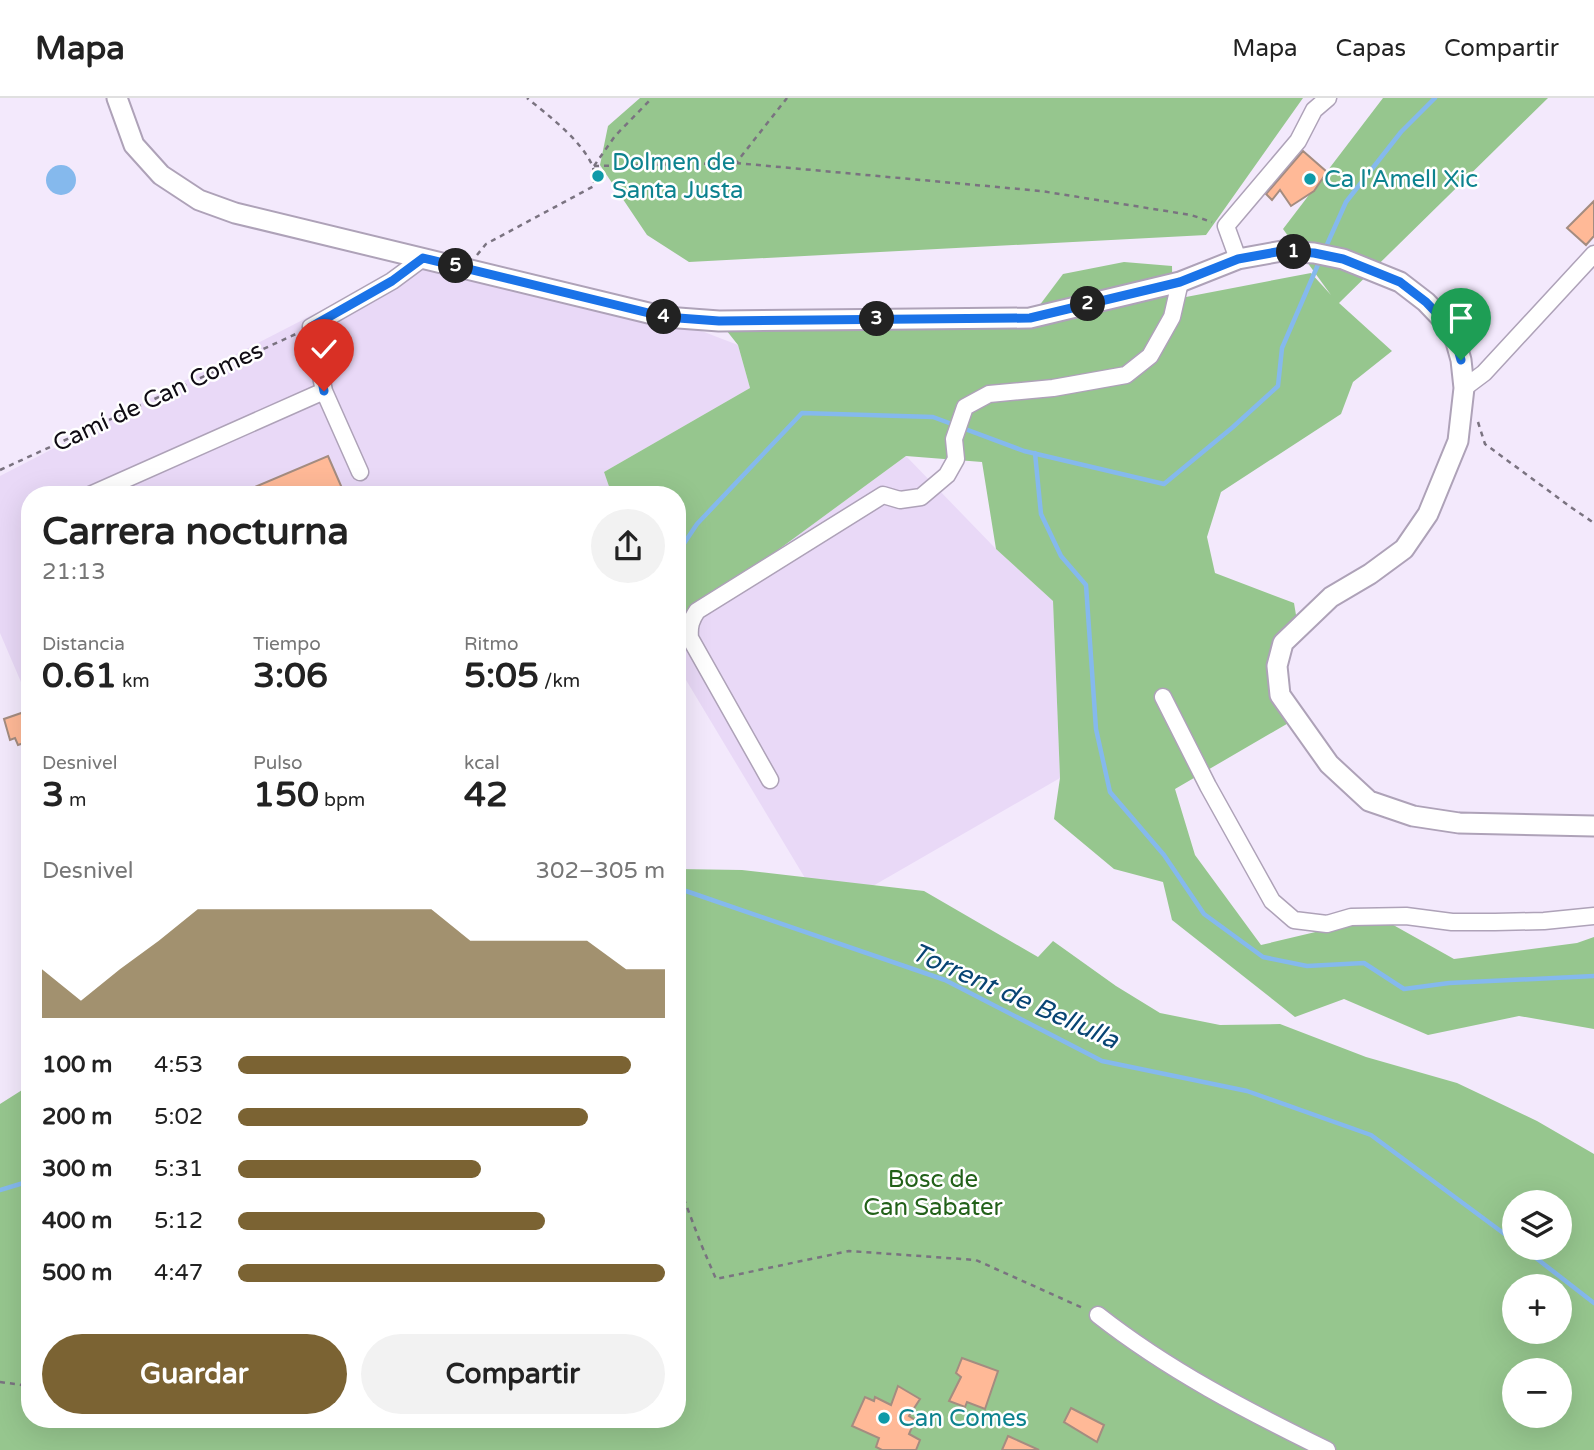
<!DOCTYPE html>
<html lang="es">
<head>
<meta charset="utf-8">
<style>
	body { margin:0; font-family:"Varela Round",sans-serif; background:#f2f2f2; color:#222; height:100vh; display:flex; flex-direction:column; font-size:26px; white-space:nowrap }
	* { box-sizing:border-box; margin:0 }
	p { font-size:23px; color:#767676 }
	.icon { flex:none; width:38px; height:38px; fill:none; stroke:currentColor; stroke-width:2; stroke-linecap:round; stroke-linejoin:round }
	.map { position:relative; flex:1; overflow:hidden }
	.panel { position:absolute; left:21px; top:388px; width:665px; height:942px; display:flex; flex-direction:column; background:#fff; border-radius:28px; box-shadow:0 7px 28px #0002 }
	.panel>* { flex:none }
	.fabs { position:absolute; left:1502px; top:1092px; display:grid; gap:14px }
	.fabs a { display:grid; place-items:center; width:70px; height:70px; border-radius:50%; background:#fff; box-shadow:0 7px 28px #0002; font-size:35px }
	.pin { position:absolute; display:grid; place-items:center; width:60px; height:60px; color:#fff; margin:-72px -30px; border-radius:50% 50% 50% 0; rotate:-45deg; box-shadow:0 0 7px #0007 }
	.pin .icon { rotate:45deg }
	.km { position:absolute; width:35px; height:35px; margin:-18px; border-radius:50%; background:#222; color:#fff; font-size:19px; line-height:35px; text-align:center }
	.round { display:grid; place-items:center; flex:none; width:74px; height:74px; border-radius:37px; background:#f2f2f2 }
	.summary { display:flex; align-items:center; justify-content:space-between; height:119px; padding:0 21px }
	h1 { font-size:38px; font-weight:800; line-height:52px }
	.metrics { display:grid; grid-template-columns:repeat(3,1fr); gap:10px; height:119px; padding:7px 21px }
	.metrics div { display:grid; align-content:center }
	.metrics b { font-size:35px; font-weight:800 }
	.metrics small { font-size:19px; font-weight:400 }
	.metrics p { font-size:19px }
	.chart { height:196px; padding:14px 21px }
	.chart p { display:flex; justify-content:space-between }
	.chart svg { width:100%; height:126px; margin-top:7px; fill:#7b6333; opacity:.7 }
	.cta { display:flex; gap:14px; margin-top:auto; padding:14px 21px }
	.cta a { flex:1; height:80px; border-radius:42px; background:#7b6333; color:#fff; font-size:28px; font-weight:800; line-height:80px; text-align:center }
	.cta a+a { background:#f2f2f2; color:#222 }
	ul { padding:0 21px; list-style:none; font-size:23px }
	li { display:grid; grid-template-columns:112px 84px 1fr; align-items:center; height:52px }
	li i { height:18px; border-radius:9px; background:#7b6333 }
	header { display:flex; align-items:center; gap:42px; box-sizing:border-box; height:98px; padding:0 35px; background:#fff; border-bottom:2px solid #e0e0e0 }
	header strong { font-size:33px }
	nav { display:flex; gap:38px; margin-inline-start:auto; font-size:24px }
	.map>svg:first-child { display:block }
	.built { fill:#e9d9f7 }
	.forest { fill:#96c68e; fill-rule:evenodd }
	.water { fill:#85b9ed }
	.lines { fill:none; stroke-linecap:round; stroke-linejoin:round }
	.stream { stroke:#85b9ed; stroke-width:4.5 }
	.building { fill:#ffb997; stroke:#a48c80; stroke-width:2 }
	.minor-casing { stroke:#aea2b8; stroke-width:19 }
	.major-casing { stroke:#aea2b8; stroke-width:23 }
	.path { stroke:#7a7380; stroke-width:2.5; stroke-dasharray:5 5; stroke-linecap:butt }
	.minor { stroke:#fff; stroke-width:16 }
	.major { stroke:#fff; stroke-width:19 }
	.route-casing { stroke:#fff; stroke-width:14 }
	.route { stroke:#1a73e8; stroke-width:9 }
	.culture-dot { fill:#0f9aa8; stroke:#fff; stroke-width:2.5 }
	.labels { text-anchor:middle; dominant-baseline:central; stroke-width:5; stroke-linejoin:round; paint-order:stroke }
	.culture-label { font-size:24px; fill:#0d838f; stroke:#fff; text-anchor:start }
	.street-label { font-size:24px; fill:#0f0b13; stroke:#fff }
	.park-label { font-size:24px; fill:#226119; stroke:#fff }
	.water-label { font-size:26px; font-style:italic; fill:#084574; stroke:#fff }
</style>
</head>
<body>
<header>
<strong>Mapa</strong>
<nav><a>Mapa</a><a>Capas</a><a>Compartir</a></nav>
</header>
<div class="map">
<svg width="1594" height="1352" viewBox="0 0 1594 1352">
	<rect width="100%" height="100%" fill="#f3e9fc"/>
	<path class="built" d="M423 160 665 219 738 247 750 290 604 374 612 397H30V605L0 535V378Z
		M906 358 996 451 1053 503 1060 680 826 815 677 567V526Z"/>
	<path class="forest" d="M640 0H1303L1206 137 689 164 647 137 600 67 608 28Z
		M1383 0H1548L1339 205 1392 253 1353 284 1341 316 1221 394 1207 439 1215 475 1294 505 1298 529 1277 568 1297 620 1175 691 1195 757 1261 847 1379 819 1454 861 1577 845 1594 839V931L1519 918 1428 937 1344 901 1295 919 1172 822 1163 784 1114 771 1054 721 1060 680 1053 503 996 451 982 364 906 358 677 526V397H612L604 374 750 290 738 247 719 223 1030 220 1063 176 1124 164 1172 168 1173 218 1186 199 1311 175 1331 197 1283 131Z
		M677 771 742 772 924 793 1038 859 1053 843 1116 888 1160 915 1220 927 1280 926 1366 959 1457 985 1537 1023 1594 1056V1352H0V1006L30 987V1321H677ZM1514 1104H1559V1150H1514ZM1514 1188H1559V1234H1514ZM1514 1272H1559V1318H1514Z"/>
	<path class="water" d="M46 82a15 15 0 1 1 30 0a15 15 0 1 1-30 0Z"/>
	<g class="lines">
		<path class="stream" d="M1325 151 1346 104 1401 34 1435 0
			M1035 355 1041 416 1061 458 1086 487 1096 631 1110 694 1164 757 1204 816 1263 859 1307 868 1364 865 1404 891 1449 885 1594 878
			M677 456 697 426 802 315 933 319 1024 353 1164 386 1233 329 1278 288 1282 250 1320 162
			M677 795 686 793 945 882 1102 963 1247 993 1371 1037 1514 1143
			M0 1092 30 1083
			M1523 1150 1594 1205"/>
	</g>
	<path class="building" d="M1303 53 1327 74 1314 93 1291 108 1280 92 1272 102 1266 96Z
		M1594 103V138L1586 147 1567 130Z
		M328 358 345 397H236Z
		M30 612V643L18 647 15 640 10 642 4 621Z
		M962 1260 998 1273 985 1311 967 1304 965 1309 949 1303 961 1279 956 1275Z
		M898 1288 920 1301 909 1318 915 1322 909 1336 920 1342 916 1352H882L876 1349 879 1340 852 1328 865 1299 874 1303 875 1299 891 1307Z
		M1071 1310 1104 1327 1097 1344 1064 1324Z
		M1008 1338 1039 1352H1002Z"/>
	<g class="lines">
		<g class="minor-casing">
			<path id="minor" d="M1238 161 1226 128 1298 43 1314 12 1328 0
				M1464 290 1484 275 1594 156
				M360 374 324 293 311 229 392 183 423 160
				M90 397 324 293
				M1163 599 1208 688 1272 803 1294 822 1327 826 1351 819 1406 818 1452 824H1495L1544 823 1594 818
				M770 682 690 540C689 528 691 522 697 513L883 397 900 402 921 399 947 377 956 361 954 341 965 309 989 296 1053 290 1126 277 1150 258 1172 219 1180 184
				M1098 1217C1168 1272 1247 1313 1327 1352"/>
		</g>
		<g class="major-casing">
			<path id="major" d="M117 0 134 47 161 77 199 102 235 115 665 219 719 223 1030 220 1180 184 1238 161 1282 153 1314 155 1343 161 1400 184 1426 204 1446 225 1456 244 1461 262 1464 290 1458 343 1428 416 1404 451 1370 476 1331 499 1283 545 1277 568 1280 597 1329 666 1369 703 1413 718 1459 725 1594 728"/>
		</g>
		<path class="path" d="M736 65 1041 93 1191 117 1212 124
			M594 68 736 65 787 0
			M594 68 615 38 652 0
			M477 157 486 146 594 88C594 82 595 73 592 67 581 42 548 17 527 0
			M1478 324 1485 346 1572 410 1594 425
			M0 372 298 235
			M677 1095 682 1096 701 1146 716 1181 849 1153 976 1162 1085 1211
			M0 1284 30 1288"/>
		<use href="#minor" class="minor"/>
		<use href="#major" class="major"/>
	</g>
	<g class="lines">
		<g class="route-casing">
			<path id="route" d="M324 293 311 229 392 183 423 160 665 219 719 223 1030 220 1180 184 1238 161 1282 153 1314 155 1343 161 1400 184 1426 204 1446 225 1456 244 1461 262"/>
		</g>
		<use href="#route" class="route"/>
	</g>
	<g class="culture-dot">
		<circle cx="598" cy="78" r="7"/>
		<circle cx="1310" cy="81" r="7"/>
		<circle cx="884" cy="1320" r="7"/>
	</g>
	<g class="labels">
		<g class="culture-label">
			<text x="612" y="64">Dolmen de<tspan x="612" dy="28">Santa Justa</tspan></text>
			<text x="1324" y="81">Ca l'Amell Xic</text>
			<text x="898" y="1320">Can Comes</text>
		</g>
		<g class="street-label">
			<text transform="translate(158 299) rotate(-25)">Camí de Can Comes</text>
		</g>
		<g class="park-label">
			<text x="933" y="1081">Bosc de<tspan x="933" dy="28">Can Sabater</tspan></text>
		</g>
		<g class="water-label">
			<text transform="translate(1015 898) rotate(24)">Torrent de Bellulla</text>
		</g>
	</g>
</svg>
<div class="fabs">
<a><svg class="icon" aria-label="layers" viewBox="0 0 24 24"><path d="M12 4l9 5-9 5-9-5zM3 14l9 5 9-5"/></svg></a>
<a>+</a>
<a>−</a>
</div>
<div class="pin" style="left:1461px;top:262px;background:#1e9e55"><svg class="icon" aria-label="arrive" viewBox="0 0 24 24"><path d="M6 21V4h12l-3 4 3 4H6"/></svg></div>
<div class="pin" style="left:324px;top:293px;background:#d93025"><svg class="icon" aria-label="check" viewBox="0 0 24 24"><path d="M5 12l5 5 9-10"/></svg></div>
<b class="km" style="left:1294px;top:154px">1</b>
<b class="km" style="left:1088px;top:206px">2</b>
<b class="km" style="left:877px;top:221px">3</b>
<b class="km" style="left:664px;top:219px">4</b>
<b class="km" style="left:456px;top:168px">5</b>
<section class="panel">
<div class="summary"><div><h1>Carrera nocturna</h1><p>21:13</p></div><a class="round"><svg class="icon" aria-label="share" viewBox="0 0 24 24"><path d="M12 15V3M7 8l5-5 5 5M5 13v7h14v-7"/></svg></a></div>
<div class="metrics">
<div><p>Distancia</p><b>0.61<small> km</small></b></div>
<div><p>Tiempo</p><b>3:06</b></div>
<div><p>Ritmo</p><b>5:05<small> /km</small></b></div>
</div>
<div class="metrics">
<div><p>Desnivel</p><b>3<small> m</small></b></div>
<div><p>Pulso</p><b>150<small> bpm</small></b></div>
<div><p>kcal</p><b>42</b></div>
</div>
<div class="chart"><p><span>Desnivel</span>302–305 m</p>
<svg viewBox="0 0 160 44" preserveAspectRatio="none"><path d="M0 44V27L10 38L20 27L30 17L40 6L50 6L60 6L70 6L80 6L90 6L100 6L110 17L120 17L130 17L140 17L150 27L160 27V44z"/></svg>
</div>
<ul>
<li><b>100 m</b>4:53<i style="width:92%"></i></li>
<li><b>200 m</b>5:02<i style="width:82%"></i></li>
<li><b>300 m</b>5:31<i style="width:57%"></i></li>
<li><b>400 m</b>5:12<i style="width:72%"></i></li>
<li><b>500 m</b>4:47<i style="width:100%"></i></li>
</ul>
<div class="cta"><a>Guardar</a><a>Compartir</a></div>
</section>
</div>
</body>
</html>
